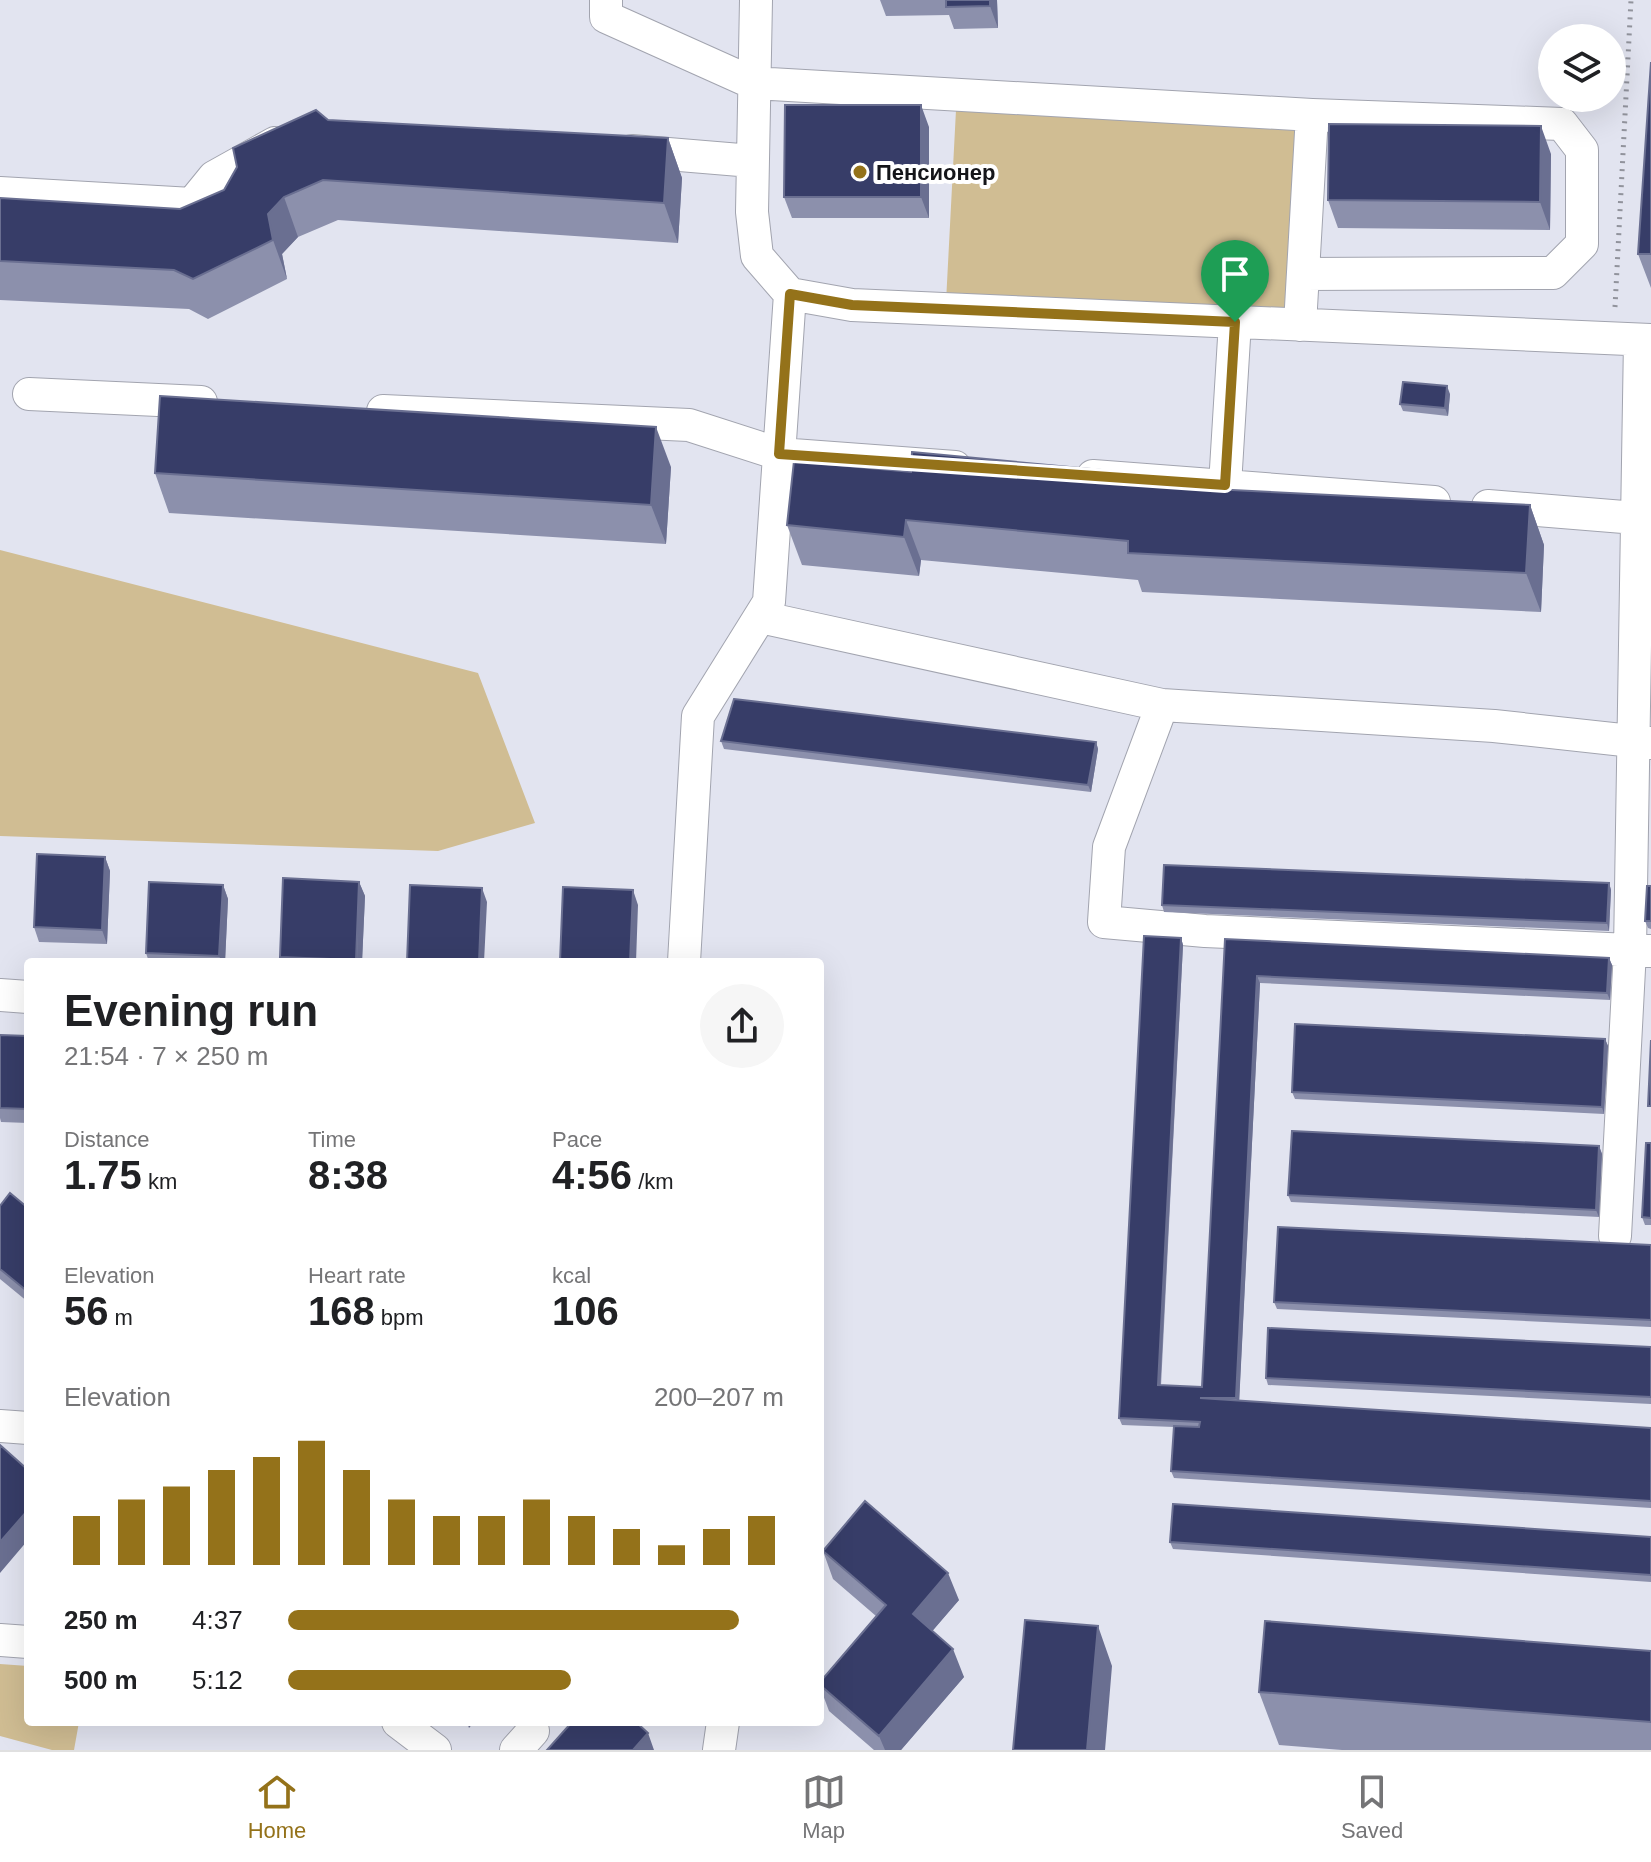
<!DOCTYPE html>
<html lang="en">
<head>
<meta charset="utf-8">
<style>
	body { margin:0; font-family:Arial,sans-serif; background:#f6f6f6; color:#202124; height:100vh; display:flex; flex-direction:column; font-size:30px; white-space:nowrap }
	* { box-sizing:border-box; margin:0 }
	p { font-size:26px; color:#757577 }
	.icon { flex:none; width:44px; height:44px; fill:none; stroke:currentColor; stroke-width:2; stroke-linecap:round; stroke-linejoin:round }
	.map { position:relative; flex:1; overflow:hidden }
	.details { position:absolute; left:24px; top:958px; width:800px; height:768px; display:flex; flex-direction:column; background:#fff; border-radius:8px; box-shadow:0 8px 32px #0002 }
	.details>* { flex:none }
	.controls { position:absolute; left:1538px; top:24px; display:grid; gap:16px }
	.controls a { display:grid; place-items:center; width:88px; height:88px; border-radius:50%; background:#fff; box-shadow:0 8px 32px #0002; font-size:40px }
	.pin { position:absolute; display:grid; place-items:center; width:68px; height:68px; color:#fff; margin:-82px -34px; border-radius:50% 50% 50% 0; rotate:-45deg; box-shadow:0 0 8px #0007 }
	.pin .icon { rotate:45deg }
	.round { display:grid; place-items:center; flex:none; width:84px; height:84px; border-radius:42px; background:#f6f6f6 }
	.overview { display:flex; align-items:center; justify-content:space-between; height:136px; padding:0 40px }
	h1 { font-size:44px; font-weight:600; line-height:60px }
	.metrics { display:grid; grid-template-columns:repeat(3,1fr); gap:12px; height:136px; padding:8px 40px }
	.metrics div { display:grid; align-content:center }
	.metrics b { font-size:40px; font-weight:600 }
	.metrics small { font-size:22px; font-weight:400 }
	.metrics p { font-size:22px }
	.chart { height:224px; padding:16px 40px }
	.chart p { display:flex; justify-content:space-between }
	.chart svg { width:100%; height:144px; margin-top:8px; stroke:#94721a; stroke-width:6 }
	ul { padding:0 40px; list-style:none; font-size:26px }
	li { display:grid; grid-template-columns:128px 96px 1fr; align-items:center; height:60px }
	li i { height:20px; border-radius:10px; background:#94721a }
	.dock { display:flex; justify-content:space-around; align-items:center; height:112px; border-top:2px solid #e0e0e0; background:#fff; font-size:22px; color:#757577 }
	.dock a { display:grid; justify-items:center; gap:4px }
	.dock .current { color:#94721a }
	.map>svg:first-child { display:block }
	.green { fill:#d0bd93 }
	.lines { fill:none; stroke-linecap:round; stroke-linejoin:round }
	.minor-casing { stroke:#a2a4af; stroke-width:34 }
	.path { stroke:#91939c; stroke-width:5; stroke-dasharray:2 6; stroke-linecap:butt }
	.minor { stroke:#fff; stroke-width:32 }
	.wall { fill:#8c90ac }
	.shaded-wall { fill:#6a6f91 }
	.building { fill:#373d68; stroke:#6a6f91; stroke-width:2 }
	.route-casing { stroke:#fff; stroke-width:16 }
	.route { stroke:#94721a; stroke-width:10 }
	.poi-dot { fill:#94721a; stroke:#fff; stroke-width:3 }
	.labels { text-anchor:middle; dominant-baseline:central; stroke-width:8; stroke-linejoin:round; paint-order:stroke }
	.poi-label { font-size:22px; font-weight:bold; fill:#141519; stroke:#fff; text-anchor:start }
</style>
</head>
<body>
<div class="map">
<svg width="1651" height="1750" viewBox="0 0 1651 1750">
	<rect width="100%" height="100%" fill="#e2e4f0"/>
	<path class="green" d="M956 110 1299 126 1294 309 946 302Z
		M0 550 478 673 535 823 438 851 0 836Z
		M0 1664 28 1666V1722H79L74 1750H52L0 1736Z"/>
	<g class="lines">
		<g class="minor-casing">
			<path id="minor" d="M606 0V17L753 83 1312 115 1562 124 1582 150V244L1553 273 1303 274
				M756 0 752 212 757 256 790 294 852 305 1651 340
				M632 151 752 161
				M0 193 192 204 214 177 275 143
				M1300 325 1312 115
				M1640 340 1630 950 1651 951
				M29 394 201 402
				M383 411 689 425 779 454 955 467
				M1093 476 1434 502
				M1225 485 1235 322
				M1488 506 1636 518
				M760 617 1162 705
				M684 962 698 716 769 602 790 294
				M0 995 28 997
				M1615 1236 1630 950 1205 931 1104 922 1109 847 1162 705 1494 726 1651 743
				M0 1426 28 1428
				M0 1640 28 1642
				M398 1722 435 1750
				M516 1750 533 1731
				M719 1750 723 1722"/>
		</g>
		<path class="path" d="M1615 307 1631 0"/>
		<use href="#minor" class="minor"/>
	</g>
	<path class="wall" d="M880 0H997L998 28 954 29 949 15 886 16Z
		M1651 62V288L1638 254Z
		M328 120 668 138 682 178 678 243 338 220 298 237 282 254 287 279 208 319 189 309 0 300V198L180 209 224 190Z
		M929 127V218H792L784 197Z
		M1551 154 1550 230 1338 228 1328 200Z
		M1450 394 1448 416 1403 411 1400 404Z
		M671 467 666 544 169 513 155 473Z
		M911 472 1133 473 1138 486 1530 505 1544 545 1541 612 1142 592 1138 580 921 560 919 576 802 565 787 525Z
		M721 741 1096 742 1098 749 1091 792 724 749Z
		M105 857 110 871 107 944 39 942 34 927Z
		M359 882 365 896 362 962H282L280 957Z
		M1609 883 1611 890 1609 931 1164 912 1162 905Z
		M223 885 228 899 225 962H149L146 953Z
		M1651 886V929L1648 928 1645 921Z
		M1181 938 1183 945 1161 1386 1202 1387 1225 939 1609 958 1612 965 1610 1000 1260 983 1239 1401 1651 1428V1508L1174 1478 1171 1471 1174 1427 1122 1425 1119 1418Z
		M0 1035 28 1036V1123L1 1122 0 1118Z
		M1605 1039 1608 1046 1604 1114 1295 1099 1292 1092Z
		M1651 1143V1225H1645L1642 1217Z
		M1599 1146 1602 1154 1599 1217 1291 1202 1288 1195Z
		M0 1206 28 1208V1302L0 1279Z
		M1651 1245V1327L1277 1309 1274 1302Z
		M1651 1347V1404L1268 1385 1266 1378Z
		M1651 1537V1582L1173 1549 1170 1542Z
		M823 1551 959 1600 932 1631 964 1677 901 1750H874L829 1711 820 1687V1682L876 1616 833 1579Z
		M1651 1651V1750H1342L1279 1745 1259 1692Z"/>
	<path class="shaded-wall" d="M990 0H997L998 28 990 6Z
		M921 105 929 127V218L921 197Z
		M1541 126 1551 154 1550 230 1540 202Z
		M668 138 682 178 678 243 664 203Z
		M284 197 298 237 282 254 287 279 273 240 268 214Z
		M1447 386 1450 394 1448 416 1445 408Z
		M656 427 671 467 666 544 651 505Z
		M1133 473 1148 513 1132 485Z
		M1530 505 1544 545 1541 612 1526 573Z
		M906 520 921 560 919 576 904 537Z
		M1096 742 1098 749 1091 792 1088 785Z
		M105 857 110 871 107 944 102 930Z
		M359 882 365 896 362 962H357Z
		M1609 883 1611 890 1609 931 1607 923Z
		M223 885 228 899 225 962H222L219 956Z
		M482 888 487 902 484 962H479Z
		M633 890 638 905 636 962H630Z
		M1181 938 1183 945 1160 1393 1158 1385Z
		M1609 958 1612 965 1610 1000 1607 993Z
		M1257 976 1260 983 1239 1405 1236 1398Z
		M1605 1039 1608 1046 1604 1114 1602 1107Z
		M1599 1146 1602 1154 1599 1217 1596 1210Z
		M28 1510V1540L0 1573V1542Z
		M948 1573 959 1600 923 1642 913 1614Z
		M1098 1626 1112 1666 1105 1750H1087Z
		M953 1649 964 1677 901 1750H885L879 1736Z
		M467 1722H474L469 1728Z
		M648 1733 654 1750H633Z"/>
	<path class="building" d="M946 0H990V6L946 7Z
		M1651 62V254H1638Z
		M785 105H921V197H784Z
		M316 110 328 120 668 138 664 203 323 180 284 197 268 214 273 240 193 279 174 270 0 261V198L180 209 224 190 237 167 233 148Z
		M1329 124 1541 126 1540 202 1328 200Z
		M1403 382 1447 386 1445 408 1400 404Z
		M160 396 656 427 651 505 155 473Z
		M912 452 1133 473 1132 485 1530 505 1526 573 1128 553V541L906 520 904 537 787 525 794 461 911 472Z
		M734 699 1096 742 1088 785 721 741Z
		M37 854 105 857 102 930 34 927Z
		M1164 865 1609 883 1607 923 1162 905Z
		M283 878 359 882 356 960 280 957Z
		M149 882 223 885 219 956 146 953Z
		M410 885 482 888 479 962H407Z
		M1647 886H1651V921H1645Z
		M563 887 633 890 630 962H560Z
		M1144 936 1181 938 1158 1385 1202 1387 1225 939 1609 958 1607 993 1257 976 1236 1398H1200L1651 1428V1501L1171 1471 1174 1426 1199 1427 1200 1422 1119 1418Z
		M1295 1024 1605 1039 1602 1107 1292 1092Z
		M0 1035 28 1036V1109L0 1108Z
		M1651 1040V1106H1648Z
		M1292 1131 1599 1146 1596 1210 1288 1195Z
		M1646 1143H1651V1218L1642 1217Z
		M10 1193 28 1208V1292L0 1269V1206Z
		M1278 1227 1651 1245V1320L1274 1302Z
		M1268 1328 1651 1347V1397L1266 1378Z
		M0 1445 28 1470V1510L0 1542Z
		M865 1501 948 1573 913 1614 953 1649 879 1736 820 1685V1682L886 1605 823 1551Z
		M1173 1504 1651 1537V1575L1170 1542Z
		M1025 1620 1098 1626 1087 1750H1013Z
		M1265 1621 1651 1651V1722L1259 1692Z
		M572 1722H636L648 1733 633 1750H547Z"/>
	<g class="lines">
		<g class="route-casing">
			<path id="route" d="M790 294 852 305 1235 322 1225 485 779 454Z"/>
		</g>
		<use href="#route" class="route"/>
	</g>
	<circle class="poi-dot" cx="860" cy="172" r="8"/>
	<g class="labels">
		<g class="poi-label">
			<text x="876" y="172">Пенсионер</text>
		</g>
	</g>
</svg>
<div class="controls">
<a><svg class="icon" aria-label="layers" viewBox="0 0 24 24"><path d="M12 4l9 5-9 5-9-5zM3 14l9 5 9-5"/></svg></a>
</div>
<div class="pin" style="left:1235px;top:322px;background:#1e9e55"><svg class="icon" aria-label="arrive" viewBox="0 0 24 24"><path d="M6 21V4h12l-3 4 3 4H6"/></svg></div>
<section class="details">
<div class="overview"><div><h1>Evening run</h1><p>21:54 · 7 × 250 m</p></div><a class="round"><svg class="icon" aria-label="share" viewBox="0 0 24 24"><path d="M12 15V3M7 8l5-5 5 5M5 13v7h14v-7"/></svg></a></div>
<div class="metrics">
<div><p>Distance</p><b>1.75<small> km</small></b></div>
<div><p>Time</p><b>8:38</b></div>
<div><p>Pace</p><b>4:56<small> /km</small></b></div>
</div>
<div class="metrics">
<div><p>Elevation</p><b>56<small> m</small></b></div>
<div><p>Heart rate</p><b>168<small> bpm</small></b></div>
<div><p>kcal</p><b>106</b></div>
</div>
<div class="chart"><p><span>Elevation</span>200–207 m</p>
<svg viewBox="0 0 160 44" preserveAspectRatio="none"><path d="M5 44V29M15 44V24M25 44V20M35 44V15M45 44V11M55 44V6M65 44V15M75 44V24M85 44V29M95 44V29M105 44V24M115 44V29M125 44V33M135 44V38M145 44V33M155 44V29"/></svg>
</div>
<ul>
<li><b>250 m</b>4:37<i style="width:91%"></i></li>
<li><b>500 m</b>5:12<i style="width:57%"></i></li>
</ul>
</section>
</div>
<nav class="dock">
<a class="current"><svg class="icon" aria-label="home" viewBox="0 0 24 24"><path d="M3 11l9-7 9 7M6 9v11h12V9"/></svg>Home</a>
<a><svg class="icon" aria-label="map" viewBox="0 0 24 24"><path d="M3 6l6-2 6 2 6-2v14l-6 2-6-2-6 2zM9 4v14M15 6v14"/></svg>Map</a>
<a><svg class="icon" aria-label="saved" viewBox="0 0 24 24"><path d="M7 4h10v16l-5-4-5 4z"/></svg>Saved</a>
</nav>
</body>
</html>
